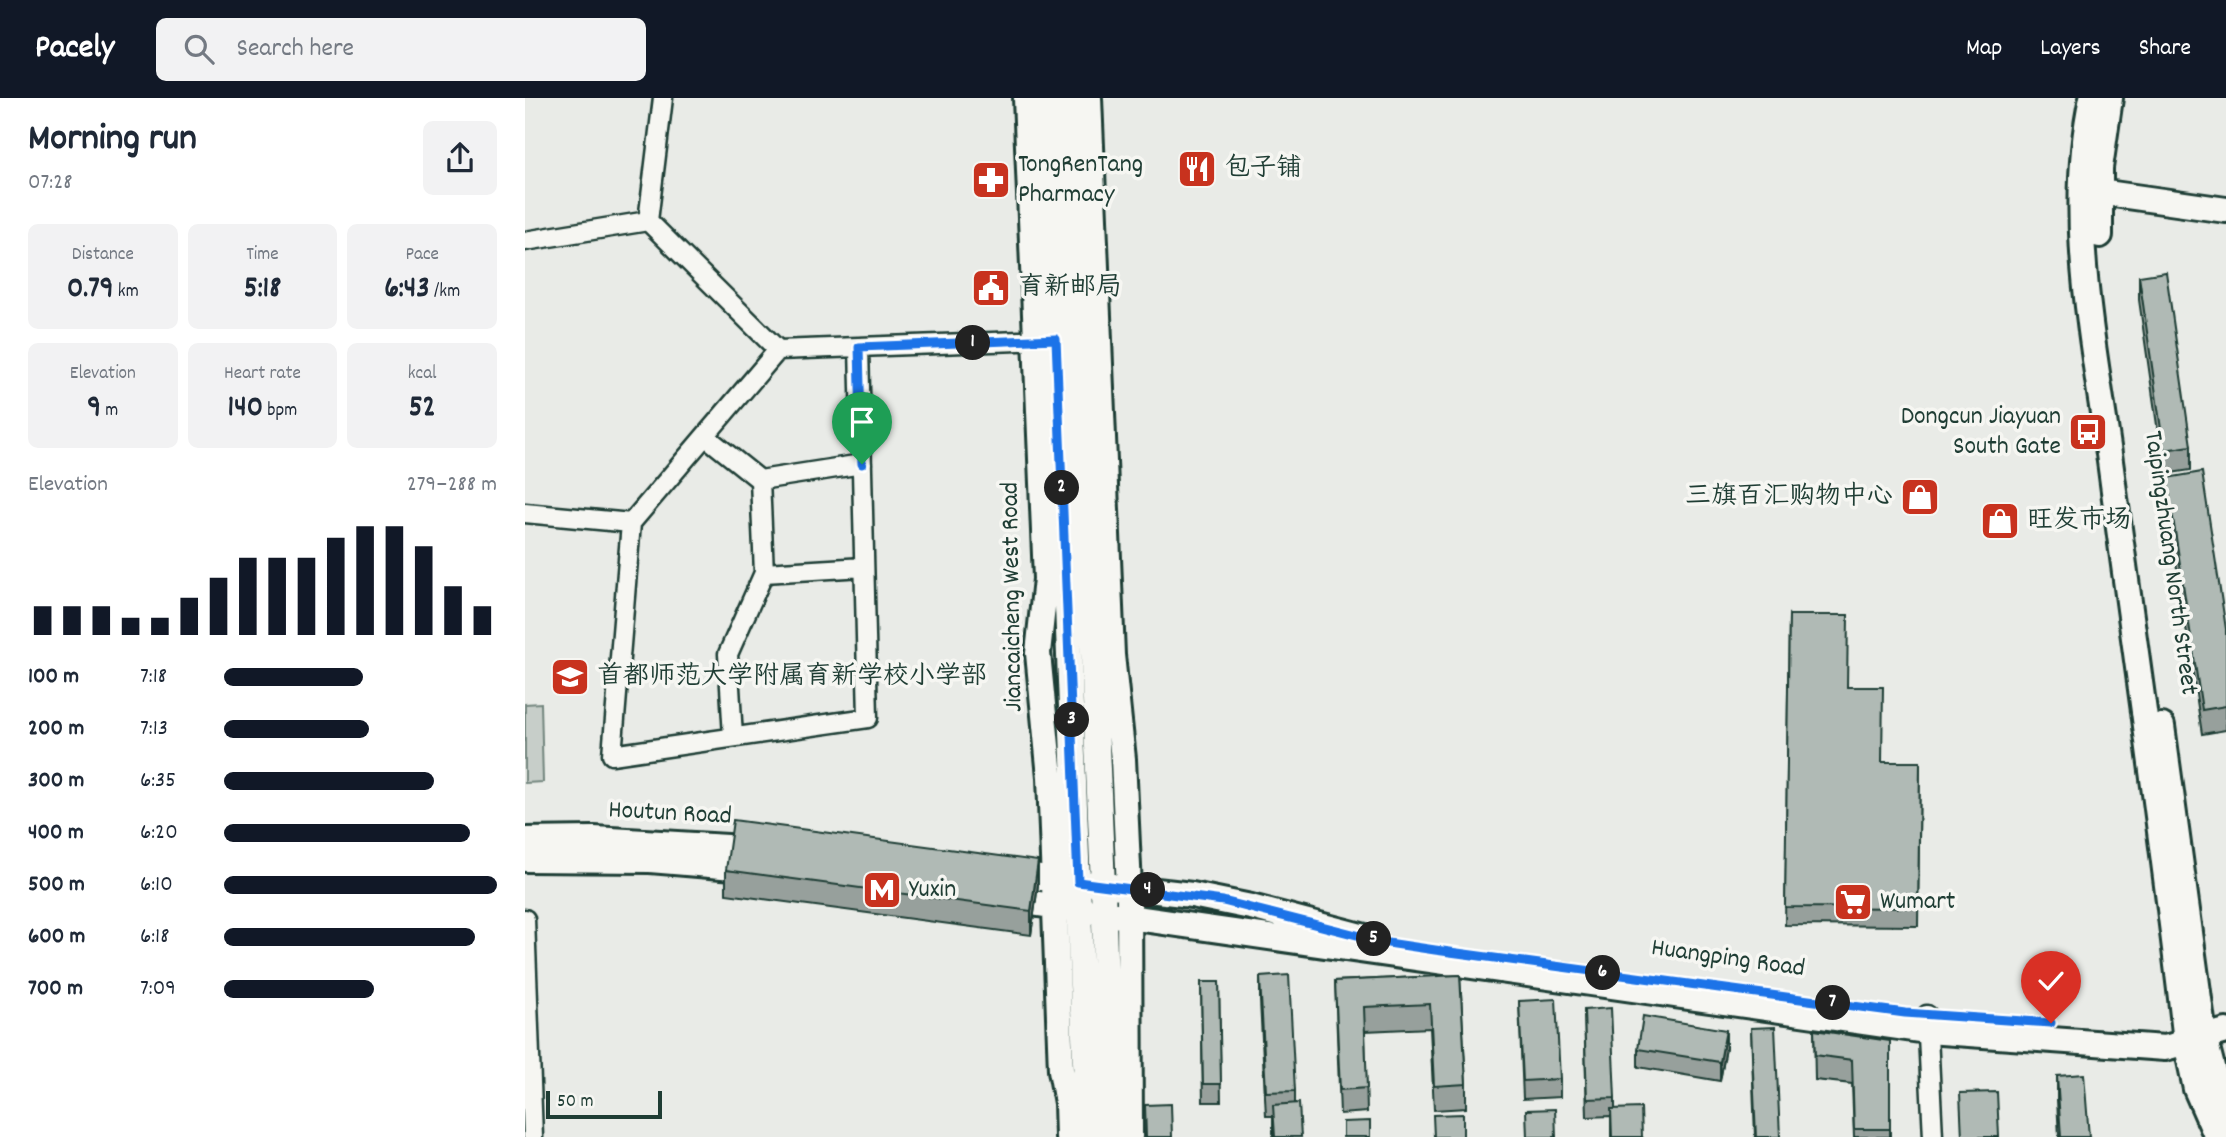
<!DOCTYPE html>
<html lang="en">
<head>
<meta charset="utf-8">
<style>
	body { margin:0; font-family:Dekko,"LXGW WenKai TC",sans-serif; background:#f2f2f3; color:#1f2937; height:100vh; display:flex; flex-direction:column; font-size:26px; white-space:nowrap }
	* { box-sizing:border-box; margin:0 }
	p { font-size:23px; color:#747a83 }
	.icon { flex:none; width:38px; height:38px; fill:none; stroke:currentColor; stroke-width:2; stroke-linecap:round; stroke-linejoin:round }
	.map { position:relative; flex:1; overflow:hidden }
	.panel { display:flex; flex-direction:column; background:#fff; width:525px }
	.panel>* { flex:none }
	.scale { position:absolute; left:21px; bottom:18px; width:116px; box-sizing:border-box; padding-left:7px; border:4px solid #1f3d34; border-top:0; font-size:19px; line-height:24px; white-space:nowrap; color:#1f3d34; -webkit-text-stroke:5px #f6f6f2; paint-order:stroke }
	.pin { position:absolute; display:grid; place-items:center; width:60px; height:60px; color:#fff; margin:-72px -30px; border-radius:50% 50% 50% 0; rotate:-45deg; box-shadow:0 0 7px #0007 }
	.pin .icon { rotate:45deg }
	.km { position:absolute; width:35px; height:35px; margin:-18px; border-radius:50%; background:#222; color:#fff; font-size:19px; line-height:35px; text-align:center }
	.round { display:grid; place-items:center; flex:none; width:74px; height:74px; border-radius:10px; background:#f2f2f3 }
	.overview { display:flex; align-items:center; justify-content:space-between; height:119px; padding:0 28px }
	h1 { font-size:38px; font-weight:800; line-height:52px }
	.figures { display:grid; grid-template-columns:repeat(3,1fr); gap:10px; height:119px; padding:7px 28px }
	.figures div { display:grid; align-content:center; border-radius:10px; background:#f2f2f3; text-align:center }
	.figures b { font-size:30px; font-weight:800 }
	.figures small { font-size:19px; font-weight:400 }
	.figures p { font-size:19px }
	.chart { height:196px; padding:14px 28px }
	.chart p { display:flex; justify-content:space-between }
	.chart svg { width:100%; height:126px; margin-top:7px; stroke:#111827; stroke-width:6 }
	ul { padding:0 28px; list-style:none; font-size:23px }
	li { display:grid; grid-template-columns:112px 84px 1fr; align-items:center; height:52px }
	li i { height:18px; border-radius:9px; background:#111827 }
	header { display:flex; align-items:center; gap:42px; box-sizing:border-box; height:98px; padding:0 35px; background:#111827; color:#fff }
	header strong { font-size:33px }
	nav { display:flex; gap:38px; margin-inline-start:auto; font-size:24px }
	.search { width:490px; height:63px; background:#f2f2f3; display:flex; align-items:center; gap:18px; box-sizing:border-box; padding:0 24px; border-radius:10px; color:#747a83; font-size:26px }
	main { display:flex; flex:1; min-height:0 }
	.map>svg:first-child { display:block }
	.green { fill:#c7cec9; stroke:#73867e; stroke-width:2 }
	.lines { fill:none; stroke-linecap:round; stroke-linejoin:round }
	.street-casing { stroke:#1f3d34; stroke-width:23 }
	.secondary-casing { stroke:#1f3d34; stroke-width:30 }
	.street { stroke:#f6f6f2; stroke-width:18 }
	.secondary { stroke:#f6f6f2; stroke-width:24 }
	.wall { fill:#97a09c; stroke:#1f3d34; stroke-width:2 }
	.shaded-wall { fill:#7b827f; stroke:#1f3d34; stroke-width:2 }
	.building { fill:#b0bab5; stroke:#1f3d34; stroke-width:2 }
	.route-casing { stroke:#fff; stroke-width:14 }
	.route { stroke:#1a73e8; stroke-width:9 }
	.labels { text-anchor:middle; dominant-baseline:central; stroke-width:7; stroke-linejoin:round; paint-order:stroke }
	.poi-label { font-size:26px; fill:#1f3d34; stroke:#f6f6f2; text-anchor:start }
	.street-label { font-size:26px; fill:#1f3d34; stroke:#f6f6f2 }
</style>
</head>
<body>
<header>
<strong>Pacely</strong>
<div class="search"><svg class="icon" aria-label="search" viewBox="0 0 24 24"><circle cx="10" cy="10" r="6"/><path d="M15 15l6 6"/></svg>Search here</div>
<nav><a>Map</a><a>Layers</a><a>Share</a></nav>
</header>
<main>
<section class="panel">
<div class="overview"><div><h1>Morning run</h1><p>07:28</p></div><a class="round"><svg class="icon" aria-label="share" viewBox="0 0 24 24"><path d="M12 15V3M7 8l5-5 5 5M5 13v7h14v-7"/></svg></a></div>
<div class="figures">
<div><p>Distance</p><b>0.79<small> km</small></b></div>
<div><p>Time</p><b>5:18</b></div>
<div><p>Pace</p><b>6:43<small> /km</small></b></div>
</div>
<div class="figures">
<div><p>Elevation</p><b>9<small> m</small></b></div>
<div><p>Heart rate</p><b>140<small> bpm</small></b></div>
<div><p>kcal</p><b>52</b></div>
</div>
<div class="chart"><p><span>Elevation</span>279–288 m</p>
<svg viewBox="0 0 160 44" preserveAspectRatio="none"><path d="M5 44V34M15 44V34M25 44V34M35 44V38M45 44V38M55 44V31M65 44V24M75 44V17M85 44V17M95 44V17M105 44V10M115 44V6M125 44V6M135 44V13M145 44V27M155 44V34"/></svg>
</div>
<ul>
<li><b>100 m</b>7:18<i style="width:51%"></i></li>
<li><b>200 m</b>7:13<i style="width:53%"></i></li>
<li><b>300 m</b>6:35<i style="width:77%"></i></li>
<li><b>400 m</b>6:20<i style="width:90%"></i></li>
<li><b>500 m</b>6:10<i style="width:100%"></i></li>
<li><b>600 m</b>6:18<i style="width:92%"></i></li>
<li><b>700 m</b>7:09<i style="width:55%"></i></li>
</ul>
</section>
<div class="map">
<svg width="1701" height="1039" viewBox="0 0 1701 1039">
	<rect width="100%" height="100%" fill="#e9ebe7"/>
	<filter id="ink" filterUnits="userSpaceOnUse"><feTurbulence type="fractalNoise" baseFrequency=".0143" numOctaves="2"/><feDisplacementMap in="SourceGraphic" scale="14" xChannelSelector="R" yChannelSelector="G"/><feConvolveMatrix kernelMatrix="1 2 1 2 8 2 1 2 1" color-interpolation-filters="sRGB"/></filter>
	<g filter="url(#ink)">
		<path class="green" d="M16 605 18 684 0 685V606Z"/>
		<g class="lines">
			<g class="street-casing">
				<path id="street" d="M123 123 138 0
					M0 143 123 123 253 252 521 242
					M180 338 235 382
					M337 366 235 382 239 475 339 469
					M0 415 106 425 253 252
					M106 425 87 657 343 620 334 249
					M208 639 203 556 239 475
					M0 821 8 1039
					M1402 917 1408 1039"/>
			</g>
			<g class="secondary-casing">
				<path id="secondary" d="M501 0 521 481 513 555 525 679 536 972 542 1005 543 1039
					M522 0 563 1039
					M544 0 578 787 585 1039
					M564 0 587 557 598 661 604 790 605 1039
					M1567 0C1540 124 1571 254 1587 378 1612 567 1640 755 1661 944L1671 991 1692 1039
					M1560 92 1701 112
					M1575 137V70L1585 0
					M1637 628 1679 938 1701 1024
					M0 742 69 741 236 751
					M0 761 125 762 233 771
					M481 776 667 797 726 809 844 840
					M478 801 1402 933 1640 950 1701 933"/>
			</g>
			<use href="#street" class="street"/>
			<use href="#secondary" class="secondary"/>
		</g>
		<path class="wall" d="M1614 178 1666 348V372L1639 376 1614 202Z
			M1642 380 1701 531V632L1677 636 1642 404Z
			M1264 517 1322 589 1357 664H1395L1393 828 1260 827Z
			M201 772 513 787 506 837 201 796Z
			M935 877 941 986V1010L909 1012 905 930 840 933 842 1014 815 1016 810 883Z
			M735 879 770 993V1005L776 1039H748V1018H741L735 903Z
			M676 884H694L696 1004H678Z
			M994 903 1035 981V999L998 1001Z
			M1059 912 1090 1000V1011L1117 1039H1086V1018L1062 1019Z
			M1226 930 1255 1039H1230Z
			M1289 932 1365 943V1039H1329L1327 986 1290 982Z
			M1201 950 1195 983 1113 969V951Z
			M1532 978 1564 1039H1534L1532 1002Z"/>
		<path class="shaded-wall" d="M513 763V787L506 837V813Z
			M1201 932V950L1195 983V964Z"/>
		<path class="building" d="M1641 174 1666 348 1639 352 1614 178Z
			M1677 374 1701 531V608L1677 612 1642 380Z
			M1264 517H1323L1322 589H1358L1357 664H1395L1393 810 1260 809Z
			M208 722 513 763 506 813 201 772Z
			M764 877 770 993 741 994 735 879Z
			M935 877 941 986 909 988 905 906 839 909 842 990 815 992 810 883Z
			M676 884H694L696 986H678Z
			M1031 901 1035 981 998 983 994 903Z
			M1086 910 1090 1000 1062 1001 1059 912Z
			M1118 918 1201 932 1195 964 1113 951Z
			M1250 929 1255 1039H1231L1226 930Z
			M1289 932 1365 943V1031H1329L1327 962 1290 957Z
			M1559 976 1564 1039H1536L1532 978Z
			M1472 994 1474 1039H1437L1435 995Z
			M774 1005 776 1039H750L748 1007Z
			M646 1006 647 1039H621L620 1007Z
			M1116 1010 1117 1039H1087L1086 1011Z
			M1030 1011 1031 1039H1002L1001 1012Z
			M938 1016V1039H909L908 1017Z
			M845 1023V1039H818V1024Z"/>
	</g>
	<g class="lines" filter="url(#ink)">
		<g class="route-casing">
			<path id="route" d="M337 366 334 249 531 241 553 784 698 803 863 845 910 852 1380 915 1526 925"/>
		</g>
		<use href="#route" class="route"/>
	</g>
	<defs>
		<g id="restaurant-square" transform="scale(2.0125)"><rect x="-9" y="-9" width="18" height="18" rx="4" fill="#c8321e" stroke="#f6f6f2"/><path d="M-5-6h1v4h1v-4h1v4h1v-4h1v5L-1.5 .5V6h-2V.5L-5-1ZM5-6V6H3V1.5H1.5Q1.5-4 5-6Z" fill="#fff"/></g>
		<g id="pharmacy-square" transform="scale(2.0125)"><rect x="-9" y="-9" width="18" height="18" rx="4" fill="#c8321e" stroke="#f6f6f2"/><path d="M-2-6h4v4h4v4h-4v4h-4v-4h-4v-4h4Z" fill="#fff"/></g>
		<g id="civic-square" transform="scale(2.0125)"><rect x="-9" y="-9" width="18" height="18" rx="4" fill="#c8321e" stroke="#f6f6f2"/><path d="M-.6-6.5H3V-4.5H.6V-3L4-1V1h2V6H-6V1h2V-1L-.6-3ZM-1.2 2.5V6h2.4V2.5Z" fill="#fff"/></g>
		<g id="bus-square" transform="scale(2.0125)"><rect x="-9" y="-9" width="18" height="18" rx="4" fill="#c8321e" stroke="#f6f6f2"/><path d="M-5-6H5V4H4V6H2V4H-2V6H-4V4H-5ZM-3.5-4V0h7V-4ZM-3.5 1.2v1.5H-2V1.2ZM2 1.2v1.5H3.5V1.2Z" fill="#fff"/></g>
		<g id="shop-square" transform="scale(2.0125)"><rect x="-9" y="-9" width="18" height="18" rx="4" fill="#c8321e" stroke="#f6f6f2"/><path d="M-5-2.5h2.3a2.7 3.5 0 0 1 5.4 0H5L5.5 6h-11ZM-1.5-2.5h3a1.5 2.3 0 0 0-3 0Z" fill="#fff"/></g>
		<g id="school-square" transform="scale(2.0125)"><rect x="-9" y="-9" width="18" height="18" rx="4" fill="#c8321e" stroke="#f6f6f2"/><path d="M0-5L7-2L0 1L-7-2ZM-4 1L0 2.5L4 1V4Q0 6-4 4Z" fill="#fff"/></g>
		<g id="metro-square" transform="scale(2.0125)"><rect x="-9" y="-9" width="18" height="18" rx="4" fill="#c8321e" stroke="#f6f6f2"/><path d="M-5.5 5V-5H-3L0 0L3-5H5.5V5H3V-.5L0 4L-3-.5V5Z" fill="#fff"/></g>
		<g id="supermarket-square" transform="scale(2.0125)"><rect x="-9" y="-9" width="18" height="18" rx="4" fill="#c8321e" stroke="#f6f6f2"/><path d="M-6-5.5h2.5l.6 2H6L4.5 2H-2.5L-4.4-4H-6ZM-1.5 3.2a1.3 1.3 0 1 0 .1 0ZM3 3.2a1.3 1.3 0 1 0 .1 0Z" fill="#fff"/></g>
	</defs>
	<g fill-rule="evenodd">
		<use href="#restaurant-square" x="672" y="71"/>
		<use href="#pharmacy-square" x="466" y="82"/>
		<use href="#civic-square" x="466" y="190"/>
		<use href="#bus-square" x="1563" y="334"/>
		<use href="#shop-square" x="1395" y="399"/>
		<use href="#shop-square" x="1475" y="423"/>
		<use href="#school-square" x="45" y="579"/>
		<use href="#metro-square" x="357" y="792"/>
		<use href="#supermarket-square" x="1328" y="804"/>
	</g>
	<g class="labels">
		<g class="poi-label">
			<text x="493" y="67">TongRenTang<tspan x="493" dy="30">Pharmacy</tspan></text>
			<text x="699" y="71">包子铺</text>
			<text x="493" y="190">育新邮局</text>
			<text x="1536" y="319" text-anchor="end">Dongcun Jiayuan<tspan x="1536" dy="30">South Gate</tspan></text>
			<text x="1368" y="399" text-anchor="end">三旗百汇购物中心</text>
			<text x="1502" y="423">旺发市场</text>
			<text x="72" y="579">首都师范大学附属育新学校小学部</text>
			<text x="384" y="792">Yuxin</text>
			<text x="1355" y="804">Wumart</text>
		</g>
		<g class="street-label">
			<text transform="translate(1645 465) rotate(82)">Taipingzhuang North Street</text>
			<text transform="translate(488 499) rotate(-91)">Jiancaicheng West Road</text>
			<text transform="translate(145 716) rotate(3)">Houtun Road</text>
			<text transform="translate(1203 861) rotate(8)">Huangping Road</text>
		</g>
	</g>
</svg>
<div class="scale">50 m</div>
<div class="pin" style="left:337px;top:366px;background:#1e9e55"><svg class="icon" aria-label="arrive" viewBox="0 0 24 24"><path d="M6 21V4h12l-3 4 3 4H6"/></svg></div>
<div class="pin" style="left:1526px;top:925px;background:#d93025"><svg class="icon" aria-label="check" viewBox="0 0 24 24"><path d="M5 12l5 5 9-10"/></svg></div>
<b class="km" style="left:448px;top:245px">1</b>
<b class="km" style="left:537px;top:390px">2</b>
<b class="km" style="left:547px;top:622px">3</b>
<b class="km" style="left:623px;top:792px">4</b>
<b class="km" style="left:849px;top:841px">5</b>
<b class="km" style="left:1078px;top:875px">6</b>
<b class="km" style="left:1308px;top:905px">7</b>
</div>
</main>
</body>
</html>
